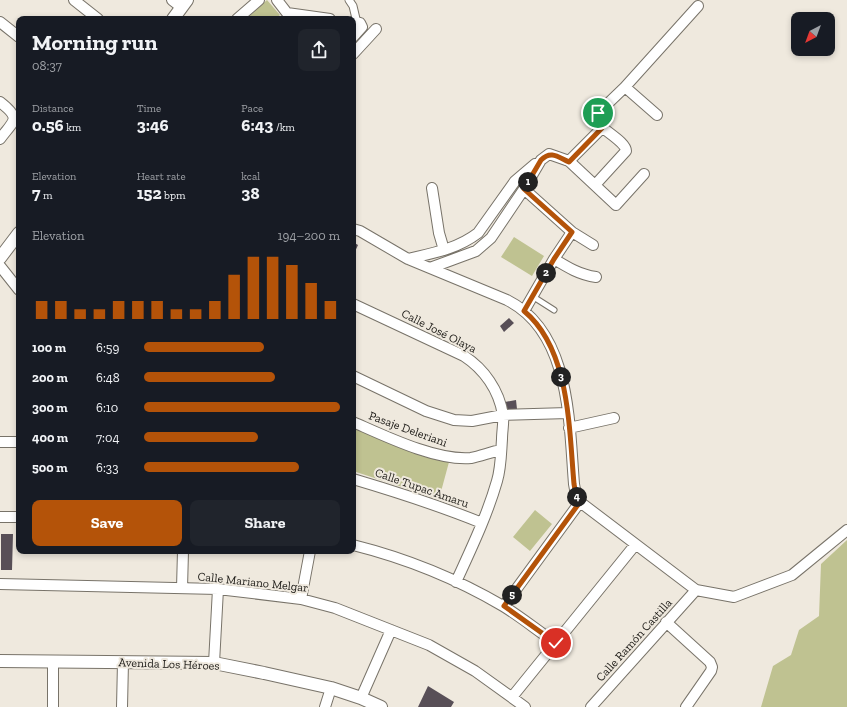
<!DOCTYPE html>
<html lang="en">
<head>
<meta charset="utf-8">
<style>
	body { margin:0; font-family:"Zilla Slab",serif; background:#20242c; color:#f1f3f6; height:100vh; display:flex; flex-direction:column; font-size:15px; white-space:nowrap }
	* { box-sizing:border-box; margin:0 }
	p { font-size:13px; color:#9ea1a6 }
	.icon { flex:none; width:22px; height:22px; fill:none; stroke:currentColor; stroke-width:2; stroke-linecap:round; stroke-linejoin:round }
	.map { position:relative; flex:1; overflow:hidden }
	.panel { position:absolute; left:16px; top:16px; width:340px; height:538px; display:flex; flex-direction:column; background:#171b24; border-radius:8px; box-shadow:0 2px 6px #0003 }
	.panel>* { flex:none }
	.needle { width:26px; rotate:221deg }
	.buttons { position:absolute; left:791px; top:12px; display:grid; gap:8px }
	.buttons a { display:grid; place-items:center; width:44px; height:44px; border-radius:8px; background:#171b24; box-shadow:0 2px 6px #0003; font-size:20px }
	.pin { position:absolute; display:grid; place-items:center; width:34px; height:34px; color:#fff; margin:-17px; border:2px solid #fff; border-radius:50%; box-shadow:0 1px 4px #0007 }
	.km { position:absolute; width:20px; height:20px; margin:-10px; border-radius:50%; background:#222; color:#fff; font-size:11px; line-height:20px; text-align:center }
	.round { display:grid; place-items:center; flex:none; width:42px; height:42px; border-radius:8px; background:#20242c }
	.overview { display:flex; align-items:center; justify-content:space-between; height:68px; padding:0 16px }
	h1 { font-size:22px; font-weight:800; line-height:30px }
	.metrics { display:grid; grid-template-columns:repeat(3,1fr); gap:6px; height:68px; padding:4px 16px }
	.metrics div { display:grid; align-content:center }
	.metrics b { font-size:17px; font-weight:800 }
	.metrics small { font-size:11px; font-weight:400 }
	.metrics p { font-size:11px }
	.chart { height:112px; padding:8px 16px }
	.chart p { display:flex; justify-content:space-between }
	.chart svg { width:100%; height:72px; margin-top:4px; stroke:#b45309; stroke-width:6 }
	.primary-button { display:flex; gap:8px; margin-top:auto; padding:8px 16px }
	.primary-button a { flex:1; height:46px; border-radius:8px; background:#b45309; color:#fff; font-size:16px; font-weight:800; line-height:46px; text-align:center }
	.primary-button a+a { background:#20242c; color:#f1f3f6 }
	ul { padding:0 16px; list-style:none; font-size:13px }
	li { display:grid; grid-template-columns:64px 48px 1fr; align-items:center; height:30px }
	li i { height:10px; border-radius:5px; background:#b45309 }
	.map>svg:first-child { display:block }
	.green { fill:#bfc291 }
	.building { fill:#584f57 }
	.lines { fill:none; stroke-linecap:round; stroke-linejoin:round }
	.service-casing { stroke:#787369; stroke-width:7 }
	.pedestrian-casing { stroke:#787369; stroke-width:9 }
	.minor-casing { stroke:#787369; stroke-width:12 }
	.tertiary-casing { stroke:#787369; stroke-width:14 }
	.service { stroke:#fff; stroke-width:5 }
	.pedestrian { stroke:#fff; stroke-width:7 }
	.minor { stroke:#fff; stroke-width:10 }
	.tertiary { stroke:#fff; stroke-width:12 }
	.route-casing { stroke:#fff; stroke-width:8 }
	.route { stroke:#b45309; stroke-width:5 }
	.labels { text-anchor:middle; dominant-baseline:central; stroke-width:4; stroke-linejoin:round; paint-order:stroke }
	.street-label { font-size:12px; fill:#1c1a16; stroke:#efe9de }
</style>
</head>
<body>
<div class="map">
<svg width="847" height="707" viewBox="0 0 847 707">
	<rect width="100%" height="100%" fill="#efe9de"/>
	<path class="green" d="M267 0 280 15 275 19H246Z
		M514 237 544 256 532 276 501 257Z
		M353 427 423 456 449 462 439 499 353 471Z
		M535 510 552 524 530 551 513 537Z
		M847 540V707H761L773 666 791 655 799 630 819 616 821 564Z"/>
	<path class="building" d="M353 242 358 245 353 256Z
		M509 318 514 323 504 332 500 326Z
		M516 400 517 409 506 410 505 402Z
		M1 534H13L12 570H1Z
		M428 686 454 702 451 707H418Z"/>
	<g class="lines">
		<g class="service-casing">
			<path id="service" d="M532 296 554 310"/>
		</g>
		<g class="pedestrian-casing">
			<path id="pedestrian" d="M349 0 353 6 357 23"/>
		</g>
		<g class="minor-casing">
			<path id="minor" d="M74 0 98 19
				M172 0 181 7
				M277 0 287 13 330 19
				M237 19 259 0
				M0 22 19 37
				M353 22 360 23 362 27 353 37
				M353 54 376 29
				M625 87 657 115
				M0 102C22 119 14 120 0 139
				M569 161 602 128
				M595 185 626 151C626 142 604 131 598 123V113L625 87 698 6
				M432 188 439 233 444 250
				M524 189 572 232 593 245
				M353 229 360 231 408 259 507 300C571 332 569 423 574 484L576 495 580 502 696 590 734 597 792 575 847 530
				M408 259C433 253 457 249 478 233L515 181 535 164
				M554 259C567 267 580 275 596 277
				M0 266 19 290
				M430 268 476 251 491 238 524 189 541 160 549 154 569 161 616 205 644 174
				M353 304 464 356C484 369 499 390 503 415 504 422 502 431 502 439 501 453 501 468 497 481 487 516 471 549 456 582
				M524 311 554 259 572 232
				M353 376 426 411 454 420 472 421 503 415 568 413
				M353 422C385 436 436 461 471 458 481 456 491 452 501 450
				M569 428 614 418
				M0 442H19
				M353 479C397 492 440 506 482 523
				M0 517H19
				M353 545C405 558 457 579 503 606 521 617 538 631 556 643
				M0 584 218 589 301 599 335 608 429 645 475 671 525 707
				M182 588 183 551
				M301 599 310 551
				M504 606 580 502
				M666 622 710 662 712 667 711 671 686 707
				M214 663 218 589
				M512 697 635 545
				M361 698 391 630
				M53 707V661
				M122 707 123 662
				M325 707 331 688
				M591 707 696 590"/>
		</g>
		<g class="tertiary-casing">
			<path id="tertiary" d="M173 19 187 0
				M0 258 19 233
				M0 661 214 663 264 673 331 688 361 698 381 707"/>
		</g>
		<use href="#service" class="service"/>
		<use href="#pedestrian" class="pedestrian"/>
		<use href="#minor" class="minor"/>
		<use href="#tertiary" class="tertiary"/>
	</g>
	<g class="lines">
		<g class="route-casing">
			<path id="route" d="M556 643 504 606 580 502 576 495 574 484C569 429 570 349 524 311L554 259 572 232 524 189 541 160C551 150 558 157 569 162L602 128 598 123V113"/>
		</g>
		<use href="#route" class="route"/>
	</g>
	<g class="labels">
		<g class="street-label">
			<text transform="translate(439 331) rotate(27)">Calle José Olaya</text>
			<text transform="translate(408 429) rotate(20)">Pasaje Deleriani</text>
			<text transform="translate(422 488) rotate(19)">Calle Tupac Amaru</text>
			<text transform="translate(253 582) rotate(6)">Calle Mariano Melgar</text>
			<text transform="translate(634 640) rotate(-48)">Calle Ramón Castilla</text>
			<text transform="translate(169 664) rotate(2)">Avenida Los Héroes</text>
		</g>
	</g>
</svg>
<div class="buttons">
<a><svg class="needle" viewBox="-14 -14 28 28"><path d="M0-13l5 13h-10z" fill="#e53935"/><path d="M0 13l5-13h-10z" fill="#9ea1a6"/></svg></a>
</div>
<div class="pin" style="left:598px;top:113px;background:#1e9e55"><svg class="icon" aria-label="arrive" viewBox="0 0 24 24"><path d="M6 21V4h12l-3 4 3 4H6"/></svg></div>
<div class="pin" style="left:556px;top:643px;background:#d93025"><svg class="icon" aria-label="check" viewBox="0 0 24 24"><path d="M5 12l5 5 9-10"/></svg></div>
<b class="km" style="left:528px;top:182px">1</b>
<b class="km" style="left:546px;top:273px">2</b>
<b class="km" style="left:561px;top:377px">3</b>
<b class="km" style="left:577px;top:497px">4</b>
<b class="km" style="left:512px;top:595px">5</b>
<section class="panel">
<div class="overview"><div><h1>Morning run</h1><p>08:37</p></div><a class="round"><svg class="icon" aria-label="share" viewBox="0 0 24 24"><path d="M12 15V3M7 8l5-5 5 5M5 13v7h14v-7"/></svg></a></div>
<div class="metrics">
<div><p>Distance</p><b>0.56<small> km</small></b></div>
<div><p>Time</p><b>3:46</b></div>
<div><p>Pace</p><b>6:43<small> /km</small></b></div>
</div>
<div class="metrics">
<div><p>Elevation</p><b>7<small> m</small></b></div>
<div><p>Heart rate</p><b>152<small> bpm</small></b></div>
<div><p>kcal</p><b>38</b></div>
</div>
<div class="chart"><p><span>Elevation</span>194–200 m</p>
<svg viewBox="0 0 160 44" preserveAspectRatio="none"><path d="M5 44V33M15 44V33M25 44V38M35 44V38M45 44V33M55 44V33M65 44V33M75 44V38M85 44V38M95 44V33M105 44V17M115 44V6M125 44V6M135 44V11M145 44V22M155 44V33"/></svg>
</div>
<ul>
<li><b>100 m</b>6:59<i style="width:61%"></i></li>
<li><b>200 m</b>6:48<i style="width:67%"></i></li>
<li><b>300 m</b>6:10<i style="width:100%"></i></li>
<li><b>400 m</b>7:04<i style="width:58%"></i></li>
<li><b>500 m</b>6:33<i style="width:79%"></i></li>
</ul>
<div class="primary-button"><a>Save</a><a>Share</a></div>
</section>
</div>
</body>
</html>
